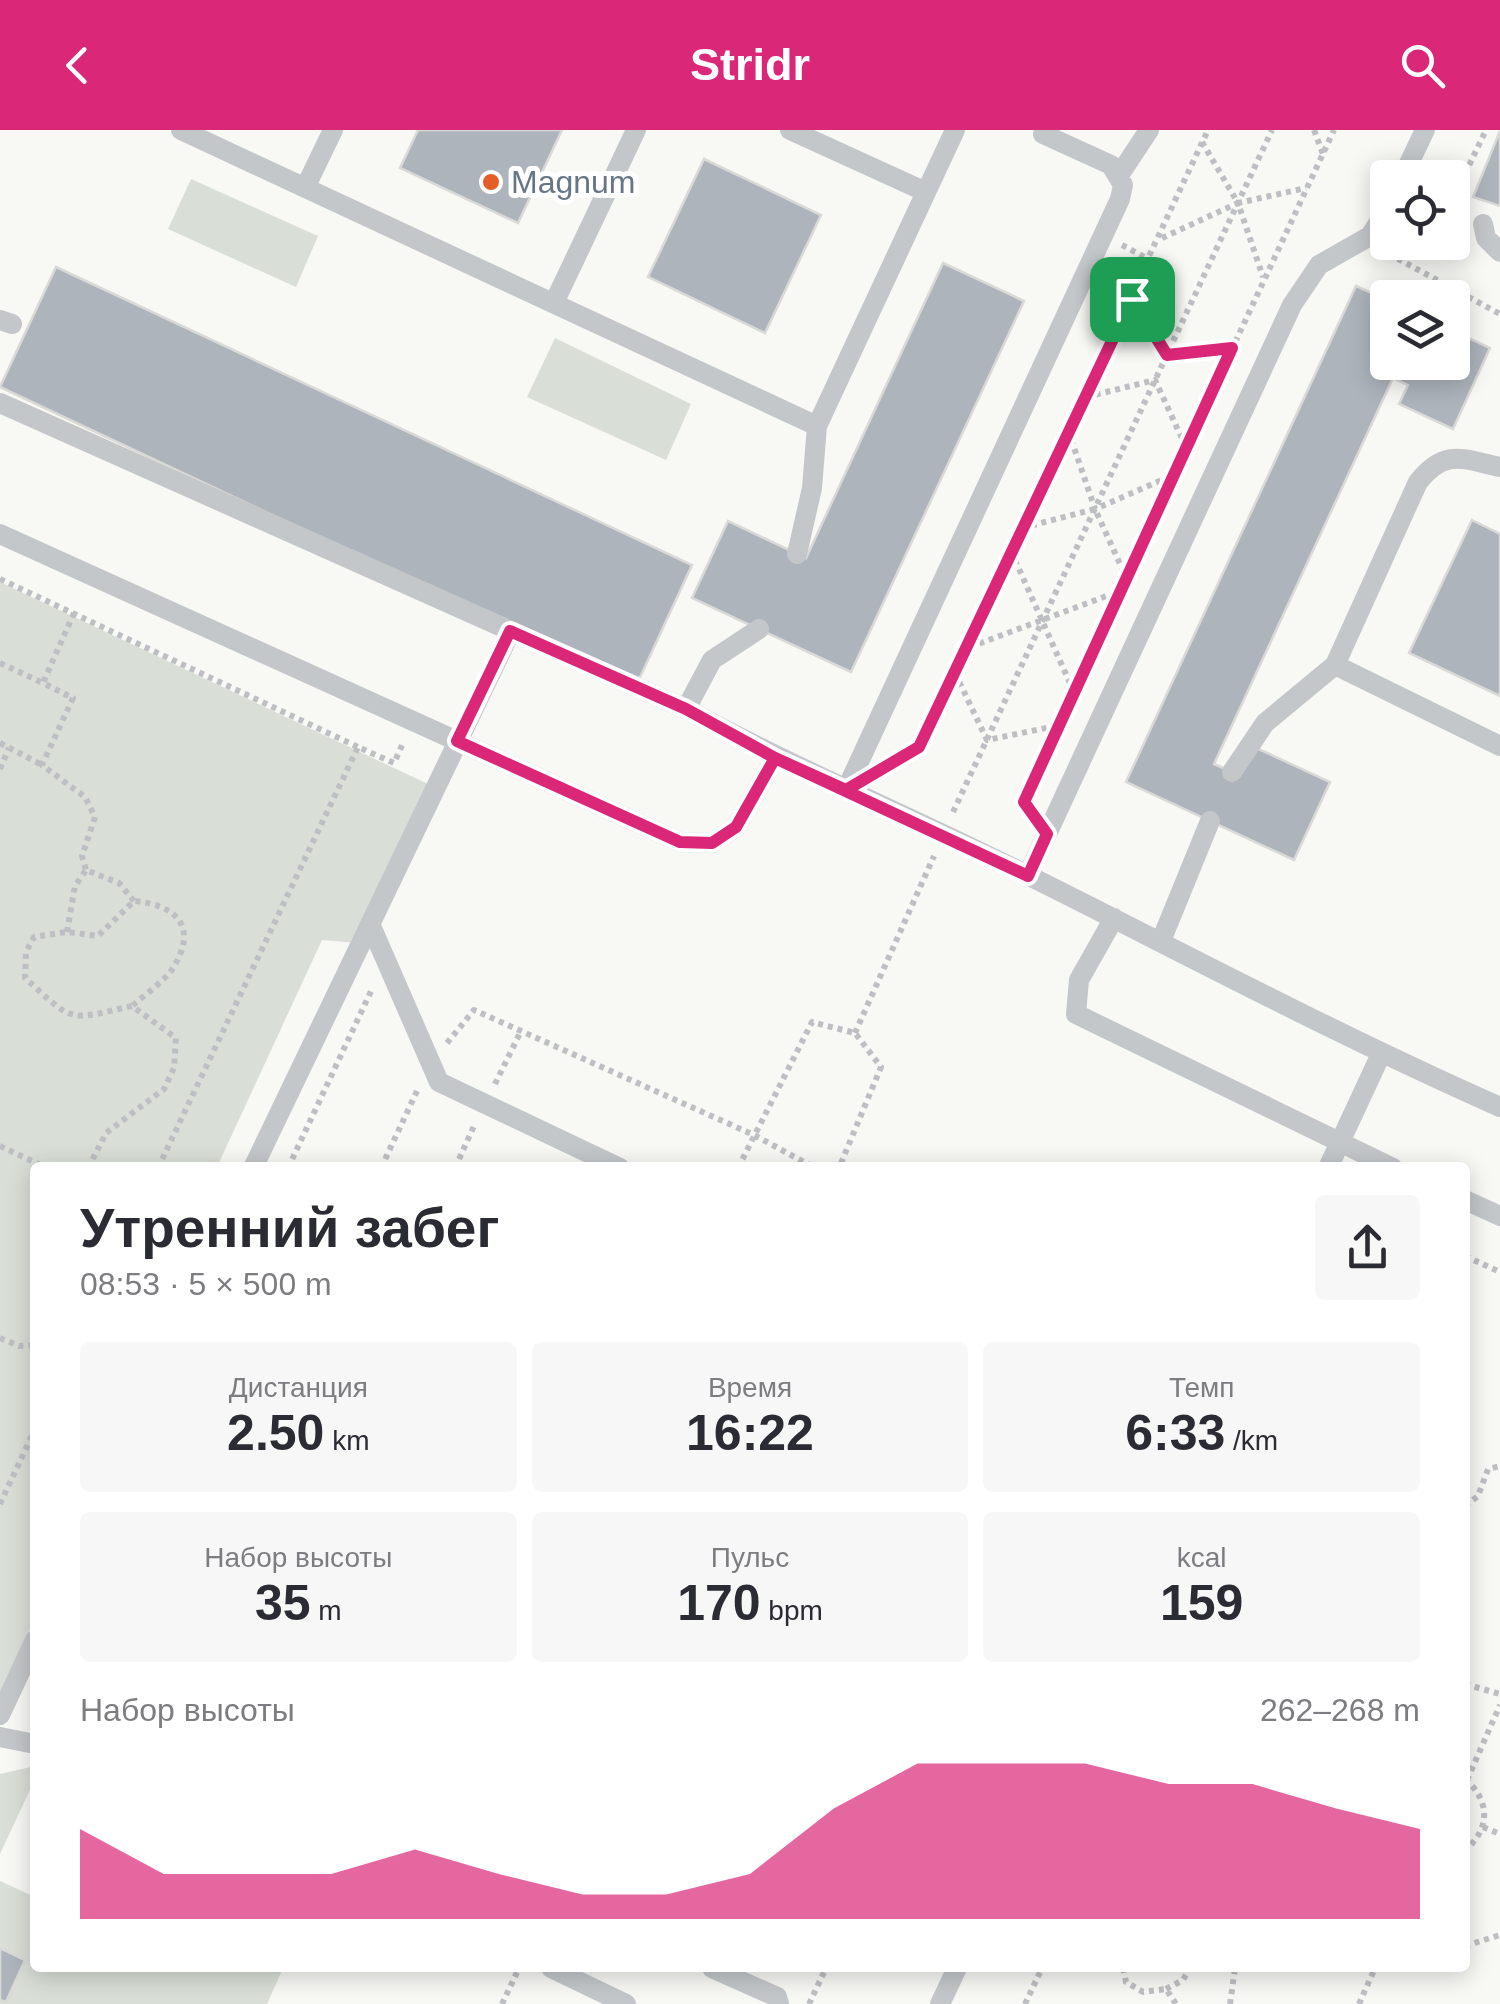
<!DOCTYPE html>
<html lang="ru">
<head>
<meta charset="utf-8">
<style>
	body { margin:0; font-family:Arial,sans-serif; background:#f7f7f7; color:#2b2b33; height:100vh; display:flex; flex-direction:column; font-size:38px; white-space:nowrap }
	* { box-sizing:border-box; margin:0 }
	p { font-size:32px; color:#7c7c81 }
	.icon { flex:none; width:55px; height:55px; fill:none; stroke:currentColor; stroke-width:2; stroke-linecap:round; stroke-linejoin:round }
	.map { position:relative; flex:1; overflow:hidden }
	.panel { position:absolute; left:30px; top:1032px; width:1440px; height:810px; display:flex; flex-direction:column; background:#fff; border-radius:10px; box-shadow:0 5px 25px #0003 }
	.panel>* { flex:none }
	.buttons { position:absolute; left:1370px; top:30px; display:grid; gap:20px }
	.buttons a { display:grid; place-items:center; width:100px; height:100px; border-radius:10px; background:#fff; box-shadow:0 5px 25px #0003; font-size:50px }
	.pin { position:absolute; display:grid; place-items:center; width:85px; height:85px; color:#fff; margin:-42px; border-radius:20px; box-shadow:0 5px 15px #0006 }
	.round { display:grid; place-items:center; flex:none; width:105px; height:105px; border-radius:10px; background:#f7f7f7 }
	.summary { display:flex; align-items:center; justify-content:space-between; height:170px; padding:0 50px }
	h1 { font-size:55px; font-weight:600; line-height:75px }
	.figures { display:grid; grid-template-columns:repeat(3,1fr); gap:15px; height:170px; padding:10px 50px }
	.figures div { display:grid; align-content:center; border-radius:10px; background:#f7f7f7; text-align:center }
	.figures b { font-size:50px; font-weight:600 }
	.figures small { font-size:28px; font-weight:400 }
	.figures p { font-size:28px }
	.chart { height:280px; padding:20px 50px }
	.chart p { display:flex; justify-content:space-between }
	.chart svg { width:100%; height:180px; margin-top:10px; fill:#db2777; opacity:.7 }
	header { display:flex; justify-content:space-between; align-items:center; height:130px; padding:0 50px; background:#db2777; color:#fff; font-size:45px; font-weight:600 }
	.map>svg:first-child { display:block }
	.green { fill:#d9dfd6 }
	.building { fill:#adb4bb; stroke:#d9d9d7; stroke-width:2.5 }
	.lines { fill:none; stroke-linecap:round; stroke-linejoin:round }
	.path { stroke:#bdbfc2; stroke-width:6; stroke-dasharray:5 5; stroke-linecap:butt }
	.service { stroke:#c3c7ca; stroke-width:20 }
	.route-casing { stroke:#fff; stroke-width:20 }
	.route { stroke:#db2777; stroke-width:12 }
	.poi-dot { fill:#e65e27; stroke:#fff; stroke-width:4 }
	.labels { text-anchor:middle; dominant-baseline:central; stroke-width:10; stroke-linejoin:round; paint-order:stroke }
	.poi-label { font-size:32px; fill:#667686; stroke:#fff; text-anchor:start }
</style>
</head>
<body>
<header><svg class="icon" aria-label="back" viewBox="0 0 24 24"><path d="M15 5l-7 7 7 7"/></svg>Stridr<svg class="icon" aria-label="search" viewBox="0 0 24 24"><circle cx="10" cy="10" r="6"/><path d="M15 15l6 6"/></svg></header>
<div class="map">
<svg width="1500" height="1874" viewBox="0 0 1500 1874">
	<rect width="100%" height="100%" fill="#f8f8f5"/>
	<path class="green" d="M191 49 318 106 296 157 168 99Z
		M555 208 691 274 666 330 527 267Z
		M0 452 428 654 356 813 322 810 217 1037 35 1038V1489L0 1562Z
		M35 1636V1649L0 1724V1644Z
		M0 1751 35 1767V1838H283L267 1874H0Z"/>
	<path class="building" d="M418 0H562L518 93 400 38Z
		M1500 1V76L1473 67Z
		M704 29 821 85 765 203 648 147Z
		M943 133 1024 171 851 542 692 468 728 391 806 428Z
		M56 137 692 435 636 556 0 257Z
		M1356 156 1388 170V232H1452V200L1490 218 1453 299 1399 274 1408 255 1393 248 1214 634 1239 645 1252 616 1330 652 1294 730 1126 652Z
		M1472 390 1500 404V566L1409 523Z
		M0 1818 25 1830 6 1872 0 1870Z"/>
	<g class="lines">
		<path class="path" d="M1314 0 1323 24
			M1202 12 1238 73 1306 58
			M1452 71 1486 0
			M1162 108 1238 73 1263 147
			M1122 115 1150 130
			M1391 123 1429 112
			M1389 124 1500 184
			M1132 170 1167 225 1232 218
			M1086 267 1155 250 1185 315
			M1068 300 1095 379 1171 346
			M1022 398 1095 379 1125 445
			M1011 421 1073 560
			M0 449 358 617
			M74 483 43 553 73 568 42 635 85 667 95 687 82 726 86 740
			M970 517 1117 462
			M0 533 43 553
			M955 543 987 610 1056 596
			M0 613 42 635
			M887 636 919 617 1208 0
			M0 639 9 618
			M953 682 1272 0
			M1032 683 1024 672 1057 595 1334 0
			M67 802 75 756 86 740 119 753 134 771
			M855 903 934 726
			M447 913 474 880 754 1005 815 1038
			M495 954 521 901
			M0 1016 47 1038
			M88 1038 106 1003 164 959 174 938 176 908 132 876C66 891 75 893 25 848L26 822 34 807 67 802 98 806 134 771C176 775 199 796 173 838 164 852 144 865 132 876
			M158 1038 358 617 394 633 404 611
			M288 1038 372 859
			M381 1038 417 961
			M455 1038 474 996
			M738 1038 812 892 855 903 881 937 839 1038
			M1465 1126 1500 1142
			M0 1208 19 1216 35 1215
			M0 1374 35 1299
			M1465 1376 1478 1366 1488 1339 1500 1336
			M1465 1554 1500 1564
			M1465 1649C1490 1670 1491 1699 1465 1720
			M1467 1650 1500 1575
			M1483 1697 1500 1704
			M1465 1816 1500 1805
			M1123 1838 1126 1852 1143 1862 1166 1859 1176 1874
			M1166 1859 1183 1850 1190 1838
			M502 1874 519 1838
			M809 1874 826 1838
			M1025 1874 1042 1838
			M1230 1874 1235 1838
			M1359 1874 1375 1838"/>
		<path class="service" d="M181 0 817 296 955 0
			M790 0 926 62
			M1120 44 1149 0
			M1402 48 1425 0
			M305 58 333 0
			M1483 94 1486 108 1500 122
			M554 173 636 0
			M0 190 12 194
			M0 273 686 579C788 635 896 680 1001 732 1167 814 1330 902 1500 977
			M1500 337C1462 329 1445 318 1418 352L1335 535 1500 616
			M0 404 680 712 712 713 736 697 775 628
			M797 424 812 358 817 296
			M686 579 712 530 759 499
			M1232 642 1265 593 1335 535
			M846 660 1120 69 1123 55 1111 35 1043 4
			M1028 745 1292 175 1319 135 1370 106 1388 78
			M1114 788 1079 850 1076 884 1393 1038
			M371 796 439 952 620 1038
			M1161 811 1210 691
			M253 1038 511 501
			M1328 1038 1381 924
			M1465 1070 1500 1086
			M0 1585 35 1510
			M0 1607 35 1614
			M551 1838 626 1874
			M712 1838 777 1867 779 1874
			M940 1874 957 1838"/>
	</g>
	<g class="lines">
		<g class="route-casing">
			<path id="route" d="M1132 169 919 617 846 660 775 628 736 697 712 713 680 712 457 611 510 501 686 579 775 628 1028 746 1047 704 1024 672 1232 218 1167 225 1132 169"/>
		</g>
		<use href="#route" class="route"/>
	</g>
	<circle class="poi-dot" cx="491" cy="52" r="10"/>
	<g class="labels">
		<g class="poi-label">
			<text x="511" y="52">Magnum</text>
		</g>
	</g>
</svg>
<div class="buttons">
<a><svg class="icon" aria-label="locate" viewBox="0 0 24 24"><circle cx="12" cy="12" r="6"/><path d="M12 2v4M12 18v4M2 12h4M18 12h4"/></svg></a>
<a><svg class="icon" aria-label="layers" viewBox="0 0 24 24"><path d="M12 4l9 5-9 5-9-5zM3 14l9 5 9-5"/></svg></a>
</div>
<div class="pin" style="left:1132px;top:169px;background:#1e9e55"><svg class="icon" aria-label="arrive" viewBox="0 0 24 24"><path d="M6 21V4h12l-3 4 3 4H6"/></svg></div>
<section class="panel">
<div class="summary"><div><h1>Утренний забег</h1><p>08:53 · 5 × 500 m</p></div><a class="round"><svg class="icon" aria-label="share" viewBox="0 0 24 24"><path d="M12 15V3M7 8l5-5 5 5M5 13v7h14v-7"/></svg></a></div>
<div class="figures">
<div><p>Дистанция</p><b>2.50<small> km</small></b></div>
<div><p>Время</p><b>16:22</b></div>
<div><p>Темп</p><b>6:33<small> /km</small></b></div>
</div>
<div class="figures">
<div><p>Набор высоты</p><b>35<small> m</small></b></div>
<div><p>Пульс</p><b>170<small> bpm</small></b></div>
<div><p>kcal</p><b>159</b></div>
</div>
<div class="chart"><p><span>Набор высоты</span>262–268 m</p>
<svg viewBox="0 0 160 44" preserveAspectRatio="none"><path d="M0 44V22L10 33L20 33L30 33L40 27L50 33L60 38L70 38L80 33L90 17L100 6L110 6L120 6L130 11L140 11L150 17L160 22V44z"/></svg>
</div>
</section>
</div>
</body>
</html>
